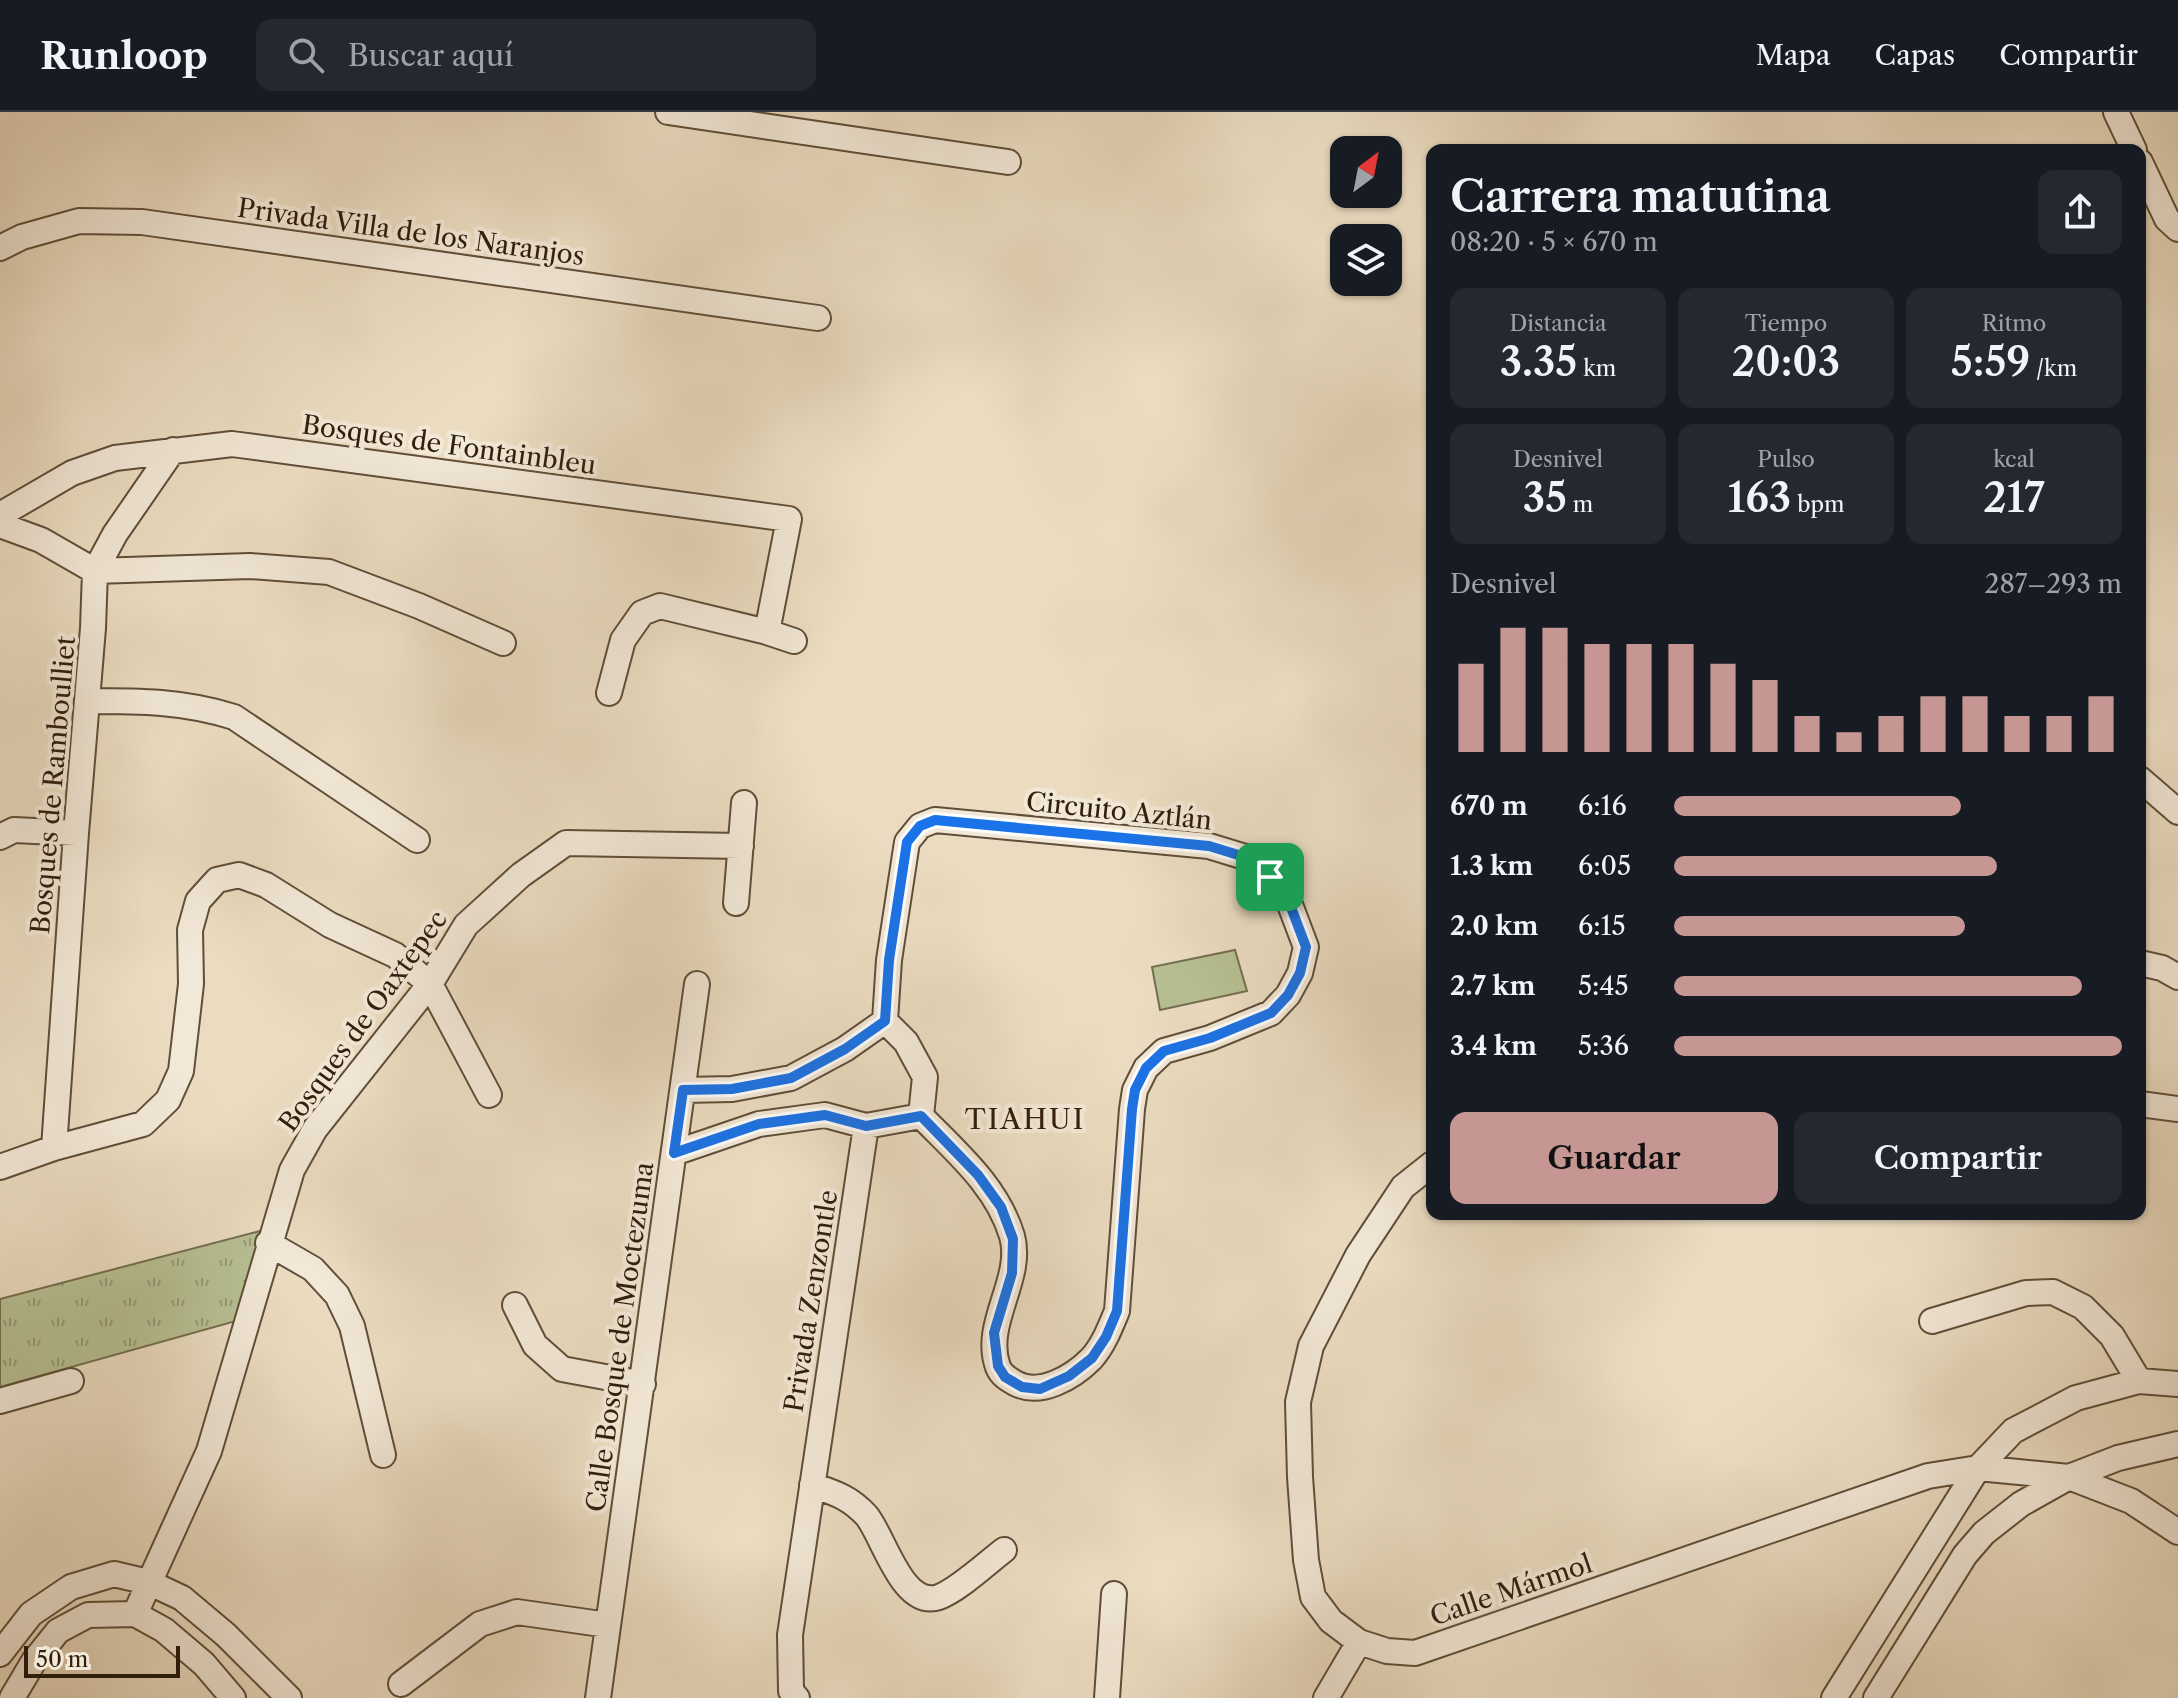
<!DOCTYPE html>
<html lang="es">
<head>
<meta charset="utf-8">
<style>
	body { margin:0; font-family:"Libre Caslon Text",serif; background:#242831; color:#f1f3f6; height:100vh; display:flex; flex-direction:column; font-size:30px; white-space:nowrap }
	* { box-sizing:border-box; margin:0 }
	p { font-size:26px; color:#9ea1a6 }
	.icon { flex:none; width:44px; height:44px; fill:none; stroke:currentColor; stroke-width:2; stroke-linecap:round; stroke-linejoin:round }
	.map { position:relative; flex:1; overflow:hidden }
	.panel { position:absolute; left:1426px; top:32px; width:720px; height:1076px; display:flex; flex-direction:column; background:#171b24; border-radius:16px; box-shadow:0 2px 6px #0004 }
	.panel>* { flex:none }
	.needle { width:52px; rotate:32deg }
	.buttons { position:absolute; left:1330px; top:24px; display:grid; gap:16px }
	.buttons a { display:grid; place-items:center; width:72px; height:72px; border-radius:16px; background:#171b24; box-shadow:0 2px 6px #0004; font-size:40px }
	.scale { position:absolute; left:24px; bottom:20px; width:156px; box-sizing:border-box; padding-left:8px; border:4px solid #311e0b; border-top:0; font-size:22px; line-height:28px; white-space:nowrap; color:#311e0b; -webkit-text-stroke:6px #f2e8d7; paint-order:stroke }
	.pin { position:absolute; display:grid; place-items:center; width:68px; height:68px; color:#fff; margin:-34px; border-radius:16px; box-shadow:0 4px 12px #0006 }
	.round { display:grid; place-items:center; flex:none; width:84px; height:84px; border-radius:16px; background:#242831 }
	.head { display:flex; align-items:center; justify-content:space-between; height:136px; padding:0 24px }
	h1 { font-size:44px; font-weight:600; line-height:60px }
	.figures { display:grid; grid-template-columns:repeat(3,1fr); gap:12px; height:136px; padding:8px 24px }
	.figures div { display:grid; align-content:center; border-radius:16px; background:#242831; text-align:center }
	.figures b { font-size:40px; font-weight:600 }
	.figures small { font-size:22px; font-weight:400 }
	.figures p { font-size:22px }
	.chart { height:224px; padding:16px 24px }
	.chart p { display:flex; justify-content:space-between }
	.chart svg { width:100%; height:144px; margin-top:8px; stroke:#c59692; stroke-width:6 }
	.cta { display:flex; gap:16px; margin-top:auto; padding:16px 24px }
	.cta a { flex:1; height:92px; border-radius:16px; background:#c59692; color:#111; font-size:32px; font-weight:600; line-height:92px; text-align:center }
	.cta a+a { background:#242831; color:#f1f3f6 }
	ul { padding:0 24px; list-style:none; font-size:26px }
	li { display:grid; grid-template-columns:128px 96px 1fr; align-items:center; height:60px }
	li i { height:20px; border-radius:10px; background:#c59692 }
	header { display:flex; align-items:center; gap:48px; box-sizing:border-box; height:112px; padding:0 40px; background:#171b24; border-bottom:2px solid #363941 }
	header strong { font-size:38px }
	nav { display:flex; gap:44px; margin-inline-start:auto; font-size:28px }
	.search { width:560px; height:72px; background:#242831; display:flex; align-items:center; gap:20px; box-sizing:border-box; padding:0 28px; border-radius:16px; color:#9ea1a6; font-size:30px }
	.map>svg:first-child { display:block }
	.grass { fill:url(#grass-tufts); stroke:#746f4f; stroke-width:2 }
	.pitch { fill:#b7c093; stroke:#746f4f; stroke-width:2 }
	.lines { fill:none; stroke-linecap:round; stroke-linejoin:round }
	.minor-casing { stroke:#604e38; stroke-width:28 }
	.minor { stroke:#f2e8d7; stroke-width:24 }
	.route-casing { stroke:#fff; stroke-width:16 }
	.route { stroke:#1a73e8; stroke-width:10 }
	.labels { text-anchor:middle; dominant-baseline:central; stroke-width:8; stroke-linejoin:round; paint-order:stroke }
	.street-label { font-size:26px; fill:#311e0b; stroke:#f2e8d7 }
	.neighbourhood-label { font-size:28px; letter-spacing:2px; fill:#311e0b; stroke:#f2e8d7 }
</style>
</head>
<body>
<header>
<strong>Runloop</strong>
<div class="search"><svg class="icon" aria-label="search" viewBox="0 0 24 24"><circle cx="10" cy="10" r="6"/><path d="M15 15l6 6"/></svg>Buscar aquí</div>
<nav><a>Mapa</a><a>Capas</a><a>Compartir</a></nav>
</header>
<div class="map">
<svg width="2178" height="1586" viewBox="0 0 2178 1586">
	<defs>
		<pattern id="grass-tufts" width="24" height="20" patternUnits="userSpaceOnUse" patternTransform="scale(2)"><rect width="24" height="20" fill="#b7c093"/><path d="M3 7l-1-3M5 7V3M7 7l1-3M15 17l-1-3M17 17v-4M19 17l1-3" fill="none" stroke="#959b76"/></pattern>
	</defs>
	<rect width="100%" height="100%" fill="#ebdcc1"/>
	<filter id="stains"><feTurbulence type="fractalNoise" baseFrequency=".0025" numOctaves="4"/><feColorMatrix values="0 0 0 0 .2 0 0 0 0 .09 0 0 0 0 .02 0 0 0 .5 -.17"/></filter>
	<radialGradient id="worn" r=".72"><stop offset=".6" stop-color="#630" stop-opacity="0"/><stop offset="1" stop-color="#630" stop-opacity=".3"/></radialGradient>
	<path class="grass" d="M264 1118 236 1209 0 1275V1187Z"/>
	<path class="pitch" d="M1235 838 1247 879 1160 898 1152 855Z"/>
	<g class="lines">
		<g class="minor-casing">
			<path id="minor" d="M668 0 1008 50
				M2116 0 2134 38
				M2140 50 2167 107 2178 117
				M0 136 22 125 79 109 142 110 818 206
				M0 403 72 361 115 346 232 332 789 407 767 520
				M0 413 41 428 95 459
				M95 459 250 454 329 460 419 494 503 531
				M609 581 623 528 642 501 660 494 767 520 794 529
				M87 589C139 589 184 589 234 605L417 728
				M2140 667 2178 700
				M935 708 1209 734 1245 745 1270 765 1289 790 1306 835 1300 861 1288 883 1271 901 1210 926 1164 939 1146 956 1135 978 1132 997 1117 1199C1110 1216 1103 1234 1091 1247 1073 1265 1040 1285 1015 1271 1008 1267 1001 1263 998 1255 982 1212 1024 1167 1012 1124 997 1074 956 1040 921 1004L925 965 906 930 885 909 889 848 907 730 920 714Z
				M0 725 14 718 76 721
				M736 791 744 691
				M2140 851 2162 856 2178 865
				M683 978 732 977 791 966 845 937 885 909
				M2140 992 2178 997
				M54 1036 76 721 93 516 95 459 115 422 173 338
				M674 1041 759 1012 825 1003 866 1014 921 1004
				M1432 1052 1403 1075 1358 1143 1311 1234 1298 1290 1300 1365 1306 1448 1313 1485 1331 1509 1359 1530 1387 1539 1415 1541 1928 1364 1978 1356 2069 1365 2131 1389 2178 1420
				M0 1055 54 1036 143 1012 168 988 181 959 191 872 190 818 198 789 217 768 239 763 266 773 330 813 395 843 430 872 489 983
				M268 1131 313 1157 337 1183 352 1214 383 1343
				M515 1193 535 1233 562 1257 643 1272
				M1932 1209 2026 1181 2053 1180 2083 1195 2112 1224 2139 1269
				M0 1289 71 1269
				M812 1373C835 1381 849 1385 866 1403 883 1422 902 1498 939 1485 958 1478 987 1451 1004 1438
				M135 1502 209 1339 292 1058 315 1017 430 872 466 813 521 763 566 731 741 734
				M0 1542 31 1502 71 1475 114 1462 148 1470 182 1486 226 1523 289 1586
				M401 1572 480 1512 517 1500 608 1513
				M12 1586 34 1549 58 1519 88 1503 135 1502 164 1518 204 1552 233 1586
				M598 1586 697 872
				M797 1586 791 1579 790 1523 866 1014
				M1107 1586 1114 1482
				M1326 1586 1359 1530
				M1834 1586 1978 1356 2013 1319 2076 1286 2139 1269 2178 1272
				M1876 1586 1965 1443 1984 1421 2021 1392 2069 1365 2118 1346 2178 1332"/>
		</g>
		<use href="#minor" class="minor"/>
	</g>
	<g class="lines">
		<g class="route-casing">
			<path id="route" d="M935 708 1209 734 1245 745 1270 765 1289 790 1306 835 1300 861 1288 883 1271 901 1210 926 1164 939 1146 956 1135 978 1132 997 1117 1199 1106 1225 1092 1246 1069 1264 1040 1277 1022 1275 1005 1265 998 1254 994 1221 1012 1161 1013 1127 1001 1095 978 1063 921 1004 866 1014 825 1003 759 1012 674 1041 683 978 732 977 791 966 845 937 885 909 889 848 907 730 920 714Z"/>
		</g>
		<use href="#route" class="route"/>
	</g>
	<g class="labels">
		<g class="street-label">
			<text transform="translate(411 120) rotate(8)">Privada Villa de los Naranjos</text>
			<text transform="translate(449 333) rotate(8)">Bosques de Fontainbleu</text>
			<text transform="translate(53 673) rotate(-85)">Bosques de Ramboulliet</text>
			<text transform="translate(1119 699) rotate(6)">Circuito Aztlán</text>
			<text transform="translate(363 909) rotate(-54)">Bosques de Oaxtepec</text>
			<text transform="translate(811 1189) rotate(-81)">Privada Zenzontle</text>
			<text transform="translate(620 1225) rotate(-82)">Calle Bosque de Moctezuma</text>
			<text transform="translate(1511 1478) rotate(-19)">Calle Mármol</text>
		</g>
		<g class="neighbourhood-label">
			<text x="1025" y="1007">TIAHUI</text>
		</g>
	</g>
	<rect width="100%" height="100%" filter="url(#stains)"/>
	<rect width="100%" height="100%" fill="url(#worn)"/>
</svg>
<div class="buttons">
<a><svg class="needle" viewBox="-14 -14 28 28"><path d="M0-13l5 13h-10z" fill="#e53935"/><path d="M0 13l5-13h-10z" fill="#9ea1a6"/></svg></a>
<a><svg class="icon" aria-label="layers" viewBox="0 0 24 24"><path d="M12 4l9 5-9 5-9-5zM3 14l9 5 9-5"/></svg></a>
</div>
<div class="scale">50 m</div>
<div class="pin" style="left:1270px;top:765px;background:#1e9e55"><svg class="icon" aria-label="arrive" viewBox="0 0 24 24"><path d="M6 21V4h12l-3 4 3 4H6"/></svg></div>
<section class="panel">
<div class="head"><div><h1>Carrera matutina</h1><p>08:20 · 5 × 670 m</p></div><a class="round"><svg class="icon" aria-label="share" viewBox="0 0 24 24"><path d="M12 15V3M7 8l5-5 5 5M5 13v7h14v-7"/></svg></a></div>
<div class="figures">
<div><p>Distancia</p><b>3.35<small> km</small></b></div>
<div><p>Tiempo</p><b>20:03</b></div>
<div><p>Ritmo</p><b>5:59<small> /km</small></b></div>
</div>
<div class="figures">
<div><p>Desnivel</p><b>35<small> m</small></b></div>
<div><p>Pulso</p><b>163<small> bpm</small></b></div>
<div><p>kcal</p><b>217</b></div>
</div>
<div class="chart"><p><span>Desnivel</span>287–293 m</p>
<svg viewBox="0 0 160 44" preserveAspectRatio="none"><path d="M5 44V17M15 44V6M25 44V6M35 44V11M45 44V11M55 44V11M65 44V17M75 44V22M85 44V33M95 44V38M105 44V33M115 44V27M125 44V27M135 44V33M145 44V33M155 44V27"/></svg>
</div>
<ul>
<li><b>670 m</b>6:16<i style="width:64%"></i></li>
<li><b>1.3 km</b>6:05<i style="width:72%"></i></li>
<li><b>2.0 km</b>6:15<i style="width:65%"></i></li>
<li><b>2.7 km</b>5:45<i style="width:91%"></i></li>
<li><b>3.4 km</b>5:36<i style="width:100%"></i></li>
</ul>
<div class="cta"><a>Guardar</a><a>Compartir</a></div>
</section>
</div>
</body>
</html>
